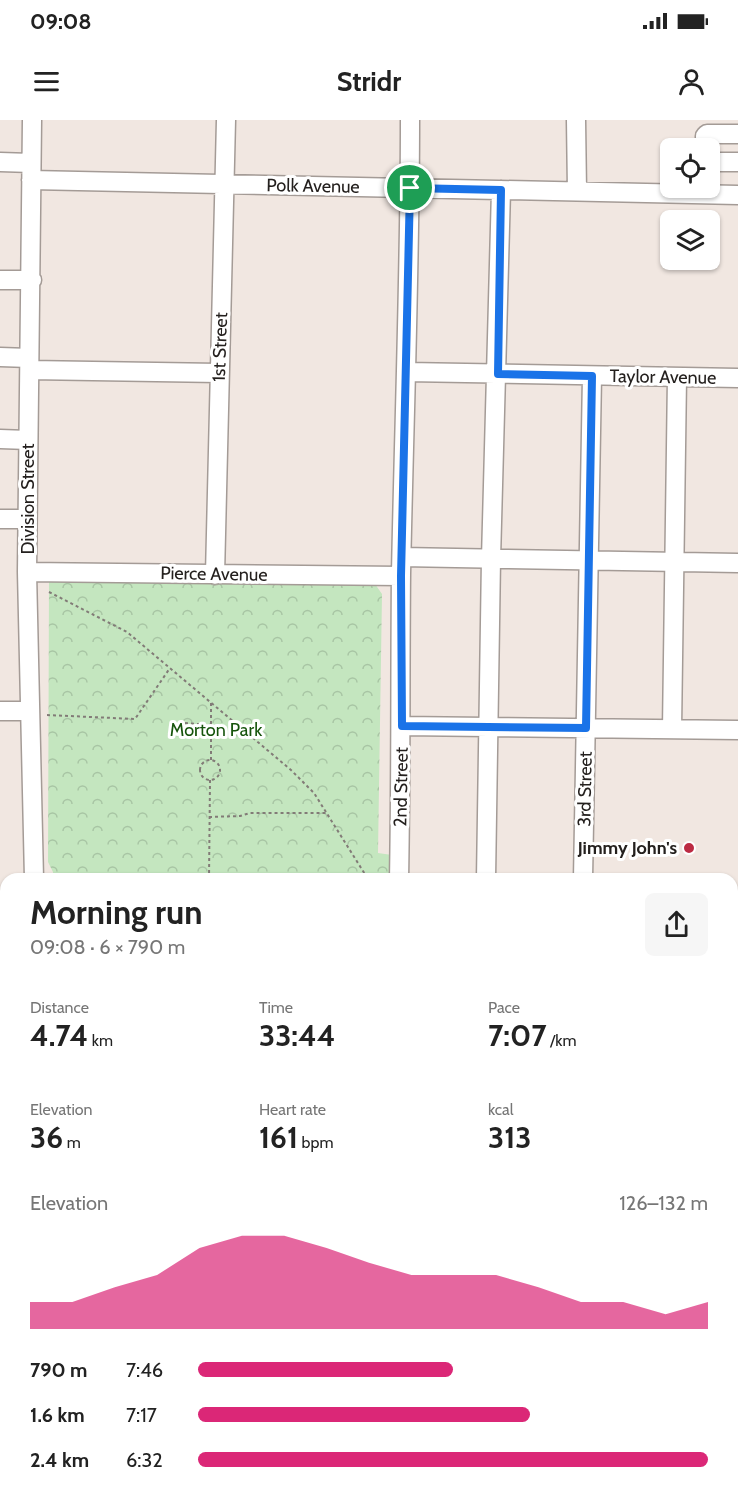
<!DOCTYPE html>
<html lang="en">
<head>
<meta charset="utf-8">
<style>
	body { margin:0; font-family:Cabin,sans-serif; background:#f6f6f6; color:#222; height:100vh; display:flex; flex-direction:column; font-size:22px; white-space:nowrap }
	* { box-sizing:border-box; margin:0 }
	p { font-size:20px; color:#767676 }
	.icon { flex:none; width:33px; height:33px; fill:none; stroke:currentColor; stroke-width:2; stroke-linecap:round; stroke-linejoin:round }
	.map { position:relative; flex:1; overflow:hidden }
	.side { position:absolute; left:0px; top:753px; width:738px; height:621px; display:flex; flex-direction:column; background:#fff; border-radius:18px 18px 0 0; box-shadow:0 2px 4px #0004 }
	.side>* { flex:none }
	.fabs { position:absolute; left:660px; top:18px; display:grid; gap:12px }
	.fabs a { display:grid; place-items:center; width:60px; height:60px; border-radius:9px; background:#fff; box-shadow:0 2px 4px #0004; font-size:30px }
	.pin { position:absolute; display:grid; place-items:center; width:51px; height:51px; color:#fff; margin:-26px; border:3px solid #fff; border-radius:50%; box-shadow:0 2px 6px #0007 }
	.round { display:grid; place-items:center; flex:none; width:63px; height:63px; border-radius:9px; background:#f6f6f6 }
	.summary { display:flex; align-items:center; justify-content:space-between; height:102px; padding:0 30px }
	h1 { font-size:33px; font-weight:700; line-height:45px }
	.figures { display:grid; grid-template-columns:repeat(3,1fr); gap:9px; height:102px; padding:6px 30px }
	.figures div { display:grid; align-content:center }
	.figures b { font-size:30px; font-weight:700 }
	.figures small { font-size:16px; font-weight:400 }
	.figures p { font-size:16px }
	.chart { height:168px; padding:12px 30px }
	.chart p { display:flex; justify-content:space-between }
	.chart svg { width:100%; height:108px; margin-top:6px; fill:#db2777; opacity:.7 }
	ul { padding:0 30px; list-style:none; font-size:20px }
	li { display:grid; grid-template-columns:96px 72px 1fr; align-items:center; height:45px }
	li i { height:15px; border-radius:8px; background:#db2777 }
	.status { display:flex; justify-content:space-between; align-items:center; height:42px; padding:0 30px; background:#fff; direction:ltr }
	.status svg { height:16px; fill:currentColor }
	header { display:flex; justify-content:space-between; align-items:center; height:78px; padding:0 30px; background:#fff; font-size:27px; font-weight:700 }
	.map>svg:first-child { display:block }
	.forest { fill:url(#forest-crowns) }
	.park { fill:url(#park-crowns) }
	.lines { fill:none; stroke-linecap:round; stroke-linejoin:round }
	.minor-casing { stroke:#a49b96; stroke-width:21 }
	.major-casing { stroke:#cac9c9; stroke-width:26 }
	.path { stroke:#827b77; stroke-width:2; stroke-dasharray:3 3; stroke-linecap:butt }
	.minor { stroke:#fff; stroke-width:18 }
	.major { stroke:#efc0ca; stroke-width:22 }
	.route-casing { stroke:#fff; stroke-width:12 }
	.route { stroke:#1a73e8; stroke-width:8 }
	.poi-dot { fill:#bc2b43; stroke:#fff; stroke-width:2 }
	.labels { text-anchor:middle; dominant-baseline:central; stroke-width:6; stroke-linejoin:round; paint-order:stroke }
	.street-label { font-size:18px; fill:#24201e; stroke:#fff }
	.park-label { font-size:18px; fill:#16540c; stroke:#fff }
	.poi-label { font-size:18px; font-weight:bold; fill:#24201e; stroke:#fff; text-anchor:end }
</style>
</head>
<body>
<div class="status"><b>09:08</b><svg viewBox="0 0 49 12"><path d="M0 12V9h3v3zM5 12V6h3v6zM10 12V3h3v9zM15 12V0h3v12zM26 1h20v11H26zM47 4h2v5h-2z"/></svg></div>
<header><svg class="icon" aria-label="menu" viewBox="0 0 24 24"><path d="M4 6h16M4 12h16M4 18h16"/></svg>Stridr<svg class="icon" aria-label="person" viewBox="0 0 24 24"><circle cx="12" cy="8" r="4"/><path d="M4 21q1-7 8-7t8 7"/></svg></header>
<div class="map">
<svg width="738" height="1374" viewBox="0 0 738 1374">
	<defs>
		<pattern id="forest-crowns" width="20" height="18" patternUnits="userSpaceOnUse" patternTransform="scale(1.5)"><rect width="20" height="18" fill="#99c791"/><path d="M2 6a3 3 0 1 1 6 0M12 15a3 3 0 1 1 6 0" fill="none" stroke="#7da176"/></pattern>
		<pattern id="park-crowns" width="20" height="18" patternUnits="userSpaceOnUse" patternTransform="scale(1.5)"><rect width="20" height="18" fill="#c4e6bf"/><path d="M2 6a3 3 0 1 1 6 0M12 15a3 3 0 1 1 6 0" fill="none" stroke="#a8c5a4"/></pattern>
	</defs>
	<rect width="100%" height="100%" fill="#f1e7e1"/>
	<path class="forest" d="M0 1310 6 1311V1345L0 1349Z"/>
	<path class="park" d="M53 458 375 464 382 474 378 733 392 735 388 759 53 758V752L48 742 49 462Z"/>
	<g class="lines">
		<g class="minor-casing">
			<path id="minor" d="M32 0 27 452 34 759
				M576 0 577 71
				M705 28V16L707 14H738
				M0 42 31 43
				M710 42H738
				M31 60 738 75
				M0 160H32
				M0 237 29 238
				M30 250 219 253
				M407 252 738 258
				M0 319 28 320
				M0 399H27
				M402 437 738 443
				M27 452 401 456
				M215 455 226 0
				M0 591H30
				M402 606 738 610
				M672 609 677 257
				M399 759C401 657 400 556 401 454 404 303 410 152 410 0
				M486 759 491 439 501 70
				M583 759 592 256
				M0 876H6
				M0 992H6
				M0 1299H6
				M732 1304H738
				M232 1368V1374
				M1 1374 11 1368"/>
		</g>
		<g class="major-casing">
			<path id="major" d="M732 785H738
				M0 786H6
				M732 806H738"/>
		</g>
		<path class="path" d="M49 472 127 512 291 650 314 673 368 759
			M47 595 135 599 170 548
			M185 603 212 605
			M200 650a10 10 0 1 1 20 0a10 10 0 1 1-20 0Z
			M211 640V583
			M209 697 240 696 250 693H328
			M209 759 210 660
			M0 1327 6 1325
			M732 1328 734 1326 738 1334
			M732 1364H735L738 1353
			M458 1374 464 1368
			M477 1374V1368
			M583 1374V1368
			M603 1374V1368
			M656 1374 657 1368
			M677 1374 688 1368
			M735 1374V1364"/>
		<use href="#minor" class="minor"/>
		<use href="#major" class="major"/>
	</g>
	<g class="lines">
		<g class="route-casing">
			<path id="route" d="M410 68 501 70 498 254 592 256 586 608 402 606 401 456Z"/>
		</g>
		<use href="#route" class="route"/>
	</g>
	<circle class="poi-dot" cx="689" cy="728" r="6"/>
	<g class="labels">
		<g class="street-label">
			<text transform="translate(313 66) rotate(1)">Polk Avenue</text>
			<text transform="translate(220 227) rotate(-88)">1st Street</text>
			<text transform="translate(663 257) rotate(1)">Taylor Avenue</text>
			<text transform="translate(28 379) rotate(-90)">Division Street</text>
			<text transform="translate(214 454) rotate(1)">Pierce Avenue</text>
			<text transform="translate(401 667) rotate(-89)">2nd Street</text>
			<text transform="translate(585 669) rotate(-89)">3rd Street</text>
		</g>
		<g class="park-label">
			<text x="216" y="610">Morton Park</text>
		</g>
		<g class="poi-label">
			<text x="677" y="728">Jimmy John's</text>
		</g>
	</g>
</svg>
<div class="fabs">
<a><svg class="icon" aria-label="locate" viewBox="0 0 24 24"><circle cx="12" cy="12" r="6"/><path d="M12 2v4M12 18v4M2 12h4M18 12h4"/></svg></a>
<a><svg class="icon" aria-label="layers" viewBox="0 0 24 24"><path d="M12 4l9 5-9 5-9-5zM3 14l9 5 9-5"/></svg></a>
</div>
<div class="pin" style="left:410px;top:68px;background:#1e9e55"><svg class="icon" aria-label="arrive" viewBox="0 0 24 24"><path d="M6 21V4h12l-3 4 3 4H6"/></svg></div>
<section class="side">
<div class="summary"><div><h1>Morning run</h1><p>09:08 · 6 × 790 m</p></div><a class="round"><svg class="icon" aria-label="share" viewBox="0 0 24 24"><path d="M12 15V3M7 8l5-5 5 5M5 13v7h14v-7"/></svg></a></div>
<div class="figures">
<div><p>Distance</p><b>4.74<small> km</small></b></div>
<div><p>Time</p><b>33:44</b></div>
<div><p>Pace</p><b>7:07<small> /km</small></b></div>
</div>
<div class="figures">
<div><p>Elevation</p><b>36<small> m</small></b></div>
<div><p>Heart rate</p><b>161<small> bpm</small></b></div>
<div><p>kcal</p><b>313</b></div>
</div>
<div class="chart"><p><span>Elevation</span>126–132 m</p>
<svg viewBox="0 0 160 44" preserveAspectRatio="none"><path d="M0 44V33L10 33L20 27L30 22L40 11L50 6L60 6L70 11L80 17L90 22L100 22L110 22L120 27L130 33L140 33L150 38L160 33V44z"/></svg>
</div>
<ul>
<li><b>790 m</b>7:46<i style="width:50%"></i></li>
<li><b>1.6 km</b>7:17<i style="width:65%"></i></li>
<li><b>2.4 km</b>6:32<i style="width:100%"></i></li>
</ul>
</section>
</div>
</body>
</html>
